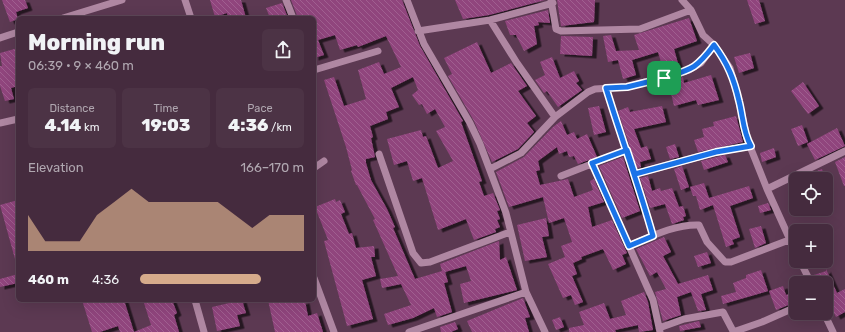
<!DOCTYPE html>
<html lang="en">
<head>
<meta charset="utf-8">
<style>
	body { margin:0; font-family:Rubik,sans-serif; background:#4c3345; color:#f1f3f6; height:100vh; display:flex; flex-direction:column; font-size:15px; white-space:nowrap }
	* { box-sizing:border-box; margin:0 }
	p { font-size:13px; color:#b0a7b0 }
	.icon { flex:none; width:22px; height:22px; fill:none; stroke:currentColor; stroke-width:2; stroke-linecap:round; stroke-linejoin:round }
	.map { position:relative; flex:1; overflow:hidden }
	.drawer { position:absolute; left:16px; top:16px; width:300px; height:286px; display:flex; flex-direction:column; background:#452b3e; border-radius:6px; box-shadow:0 4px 16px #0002,0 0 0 1px #5d4758 }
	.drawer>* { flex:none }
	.tools { position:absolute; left:789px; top:172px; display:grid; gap:8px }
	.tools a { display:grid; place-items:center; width:44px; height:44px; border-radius:6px; background:#452b3e; box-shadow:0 4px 16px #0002,0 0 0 1px #5d4758; font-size:20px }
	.pin { position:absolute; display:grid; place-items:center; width:34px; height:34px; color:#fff; margin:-17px; border-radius:8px; box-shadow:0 2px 6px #0006 }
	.round { display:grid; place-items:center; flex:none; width:42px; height:42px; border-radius:6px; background:#4c3345 }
	.head { display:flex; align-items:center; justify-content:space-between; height:68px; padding:0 12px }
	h1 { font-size:22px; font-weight:800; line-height:30px }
	.figures { display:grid; grid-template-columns:repeat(3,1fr); gap:6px; height:68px; padding:4px 12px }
	.figures div { display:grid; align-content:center; border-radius:6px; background:#4c3345; text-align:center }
	.figures b { font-size:17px; font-weight:800 }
	.figures small { font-size:11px; font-weight:400 }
	.figures p { font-size:11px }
	.chart { height:112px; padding:8px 12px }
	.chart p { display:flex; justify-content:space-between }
	.chart svg { width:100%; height:72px; margin-top:4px; fill:#d6ab8b; opacity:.7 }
	ul { padding:0 12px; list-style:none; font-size:13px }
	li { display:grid; grid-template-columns:64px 48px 1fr; align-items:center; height:30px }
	li i { height:10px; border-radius:5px; background:#d6ab8b }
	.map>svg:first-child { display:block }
	.building { fill:url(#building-back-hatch); filter:url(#shadow) }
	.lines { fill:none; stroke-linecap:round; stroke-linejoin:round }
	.minor { stroke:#af87a2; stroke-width:7 }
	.route-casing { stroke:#fff; stroke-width:8 }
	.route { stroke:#1a73e8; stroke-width:5 }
</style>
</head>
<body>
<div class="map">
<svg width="845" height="332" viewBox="0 0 845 332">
	<defs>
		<pattern id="building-back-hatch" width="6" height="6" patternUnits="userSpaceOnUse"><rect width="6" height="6" fill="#90447d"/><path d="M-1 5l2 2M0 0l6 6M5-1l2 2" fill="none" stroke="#a05e90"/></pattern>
		<filter id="shadow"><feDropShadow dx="4.5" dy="2.5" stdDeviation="0" flood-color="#0009"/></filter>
	</defs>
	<rect width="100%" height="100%" fill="#5c3952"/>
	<path class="building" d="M2 0H25L28 8 16 12 18 19 10 22Z
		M210 0H241L246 18H228L227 13 215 17Z
		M291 0H402L420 46 463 121 461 122 482 181 479 182 484 196 493 193 500 210 497 211 500 219 497 220 500 227 495 229 496 232 474 240 466 219 438 230 422 178 413 181 407 161 394 165 387 139 421 130 423 137 426 136 438 168 453 161 436 131 445 127 435 109 427 114 422 104 419 105 412 95 418 90 413 77 391 88 399 107 386 112 388 119 370 126 373 137 371 138 375 157 366 159V163L371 180 387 209 395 227 393 228 415 279 442 271 440 264 499 241 500 260 506 257 517 290 464 303 460 284 471 281 466 266 445 272 448 282 444 283 452 312 437 317 434 308 413 318 388 325 384 314 411 305 401 284 382 288 380 279 398 276 373 220 375 219 357 185H356L351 171 352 170 346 147 324 80 334 77 344 106 366 99 358 70 379 62 384 74 401 67 386 36 358 47 357 45 340 50 335 35 318 40 324 55 314 58V18H298Z
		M455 0H545L489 15 463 19Z
		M557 0H595L594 22 561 26Z
		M747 0H759L765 21 755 24Z
		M282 3 288 18H270L266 8Z
		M548 10 550 23 538 22 539 25 534 26 537 44 524 51 516 35H510L505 21Z
		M689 18 697 41 674 49 679 67 664 72 658 52 632 60 636 75 623 79 618 60 608 62 603 36 611 35 616 51 639 50 634 35Z
		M561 36 593 37 592 56 560 54Z
		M477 42 491 73 511 63 527 86 518 91 536 116 527 123 534 132 518 149 492 162 474 121 448 76 452 74 444 58Z
		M18 48V86L11 88 14 99 5 101 0 86V66H2L0 53Z
		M750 53 754 68 739 73 734 57Z
		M552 57 560 78 574 71 579 81 576 83 582 90 558 107 547 91 544 93 535 80 545 75 540 62Z
		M711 75 719 100 698 105 696 100 674 106 668 81 683 77 684 83Z
		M803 82 819 106 808 114 791 91Z
		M599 106 606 132 594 135 588 108Z
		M662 106 666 122 634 129 641 148 647 146 651 159 640 162 641 167 637 168 618 111 628 107 630 112Z
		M736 116 743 142 698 152 694 140 704 137 702 129 714 126 713 122Z
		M561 121 567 135 574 132 577 139 587 134 597 157 578 164 574 156 569 157 567 151 559 154 557 147 538 161 540 170 536 171 540 185 568 179 574 197 593 190 590 181 594 179 604 202 588 207 592 227 612 220 627 253 622 255 626 264 613 270 603 249 581 257 582 259 573 263 577 274 572 276 583 302 575 305 571 295 563 298 548 264 565 257 561 246 572 242 564 218 549 223 543 197 509 207 496 172 524 157 553 127Z
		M802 125 808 142 798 146 791 129Z
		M837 128 845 146 815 160 807 144Z
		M675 144 679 157 670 159 666 147Z
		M774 148 776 157 762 162 760 153Z
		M725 155 728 162 704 170 701 161Z
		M623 157 640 211 622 218 599 166Z
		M845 157V186H844L835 162Z
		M682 166 689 187 681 190 674 169Z
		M822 169 825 179H814L812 173Z
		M648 176 652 191 660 188 661 191 672 188 679 207 683 206 686 216 683 217 684 220 672 224 665 204 650 208 640 178Z
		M704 183 709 198 749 186 753 198 730 206 740 237 732 240 734 244 726 247 713 205 700 210 696 196H693L690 187Z
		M335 199 336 202 340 200 345 212 341 214 349 234 352 233 356 248 374 246 375 257H371L376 276 362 280 373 319 347 326 324 241 328 240 315 207Z
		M18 200V259H15L0 205Z
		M768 203 771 210 760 213 758 206Z
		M546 218 549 236 542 237 547 257 525 261 517 225Z
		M761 226 766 243 755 248 749 229Z
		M664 237 671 252 663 256 678 284 708 275 713 290 701 294 706 310 698 311 691 292 677 297 681 315 663 321 655 292 666 289 657 272 650 276 636 249Z
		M707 252 711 263 698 267 694 256Z
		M826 269 837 293 845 289V312L836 317 826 298V283H817L814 275 826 271Z
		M761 270 768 291 723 304 721 296 736 292 733 283 746 278V275Z
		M18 274V283L0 287V279Z
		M783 286 786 295 796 292V302L776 310 769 291Z
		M644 292 648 302 653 330 639 332 638 325 615 330 616 332H569V328L584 325 579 312 604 303 610 319 626 315 621 301Z
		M523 298 530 317 525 318 529 332H472L467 321Z
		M82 300H124L134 332H120L118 326 100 332H92Z
		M143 300H172L177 313 174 315 179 332H134L151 325Z
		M242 300 246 313 237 315 240 326 217 331 212 307Z
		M268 300H299V303L305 301 308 316 317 313 323 332H275Z
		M560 317 564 327 556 330 552 320Z
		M699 321 701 327 680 331 679 326Z
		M455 322 458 329 451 332H441L440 327Z"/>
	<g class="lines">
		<path class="minor" d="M185 0 191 18
			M286 0 293 18
			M407 0 424 44 470 123 480 144 506 213 526 292 545 332
			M551 0 556 29 561 31 640 29 691 10
			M682 0 691 10 703 35 714 45 730 68 739 101 747 139 767 189 796 253
			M63 18 122 0
			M490 20 517 63 555 117
			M418 31 490 20 553 3
			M0 38 18 32
			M314 70 378 51
			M606 88C621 137 639 186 653 236
			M0 123 18 119
			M379 154 413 253 421 263 430 262 510 232
			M592 163 653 300 660 332
			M314 168 324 161
			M490 169 521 153 555 117 588 92 595 89 627 87 689 70 701 63 714 45
			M635 174 716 152 751 146
			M561 176 627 150
			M767 189 845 151
			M629 246C650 237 675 224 699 225L707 242 725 262H731L789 240
			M800 261 811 283
			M314 278 334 332
			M195 300 204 332
			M824 313 833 332
			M659 328 684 319 723 312 733 331
			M409 332 526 292
			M733 332 762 322 796 307"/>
	</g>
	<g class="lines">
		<g class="route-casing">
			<path id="route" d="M664 78 627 87 606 88C621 137 639 186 653 236L629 246 592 163 627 150 635 174 716 152 751 146C743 133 743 116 739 101 734 79 728 64 714 45 696 69 692 69 664 78"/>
		</g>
		<use href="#route" class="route"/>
	</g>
</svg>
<div class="tools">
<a><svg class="icon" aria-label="locate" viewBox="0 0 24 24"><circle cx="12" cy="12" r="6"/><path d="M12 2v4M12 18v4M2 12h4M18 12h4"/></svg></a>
<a>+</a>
<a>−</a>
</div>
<div class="pin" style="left:664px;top:78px;background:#1e9e55"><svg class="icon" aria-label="arrive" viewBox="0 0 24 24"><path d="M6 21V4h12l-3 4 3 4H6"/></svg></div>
<section class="drawer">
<div class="head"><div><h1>Morning run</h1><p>06:39 · 9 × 460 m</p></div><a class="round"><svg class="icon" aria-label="share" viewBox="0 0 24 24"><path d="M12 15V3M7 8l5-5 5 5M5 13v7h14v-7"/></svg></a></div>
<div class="figures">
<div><p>Distance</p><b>4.14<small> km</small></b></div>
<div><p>Time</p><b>19:03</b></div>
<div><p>Pace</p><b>4:36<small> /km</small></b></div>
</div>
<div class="chart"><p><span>Elevation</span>166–170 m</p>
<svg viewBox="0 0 160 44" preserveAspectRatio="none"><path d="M0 44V22L10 38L20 38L30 38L40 22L50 14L60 6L70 14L80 14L90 14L100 14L110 14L120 22L130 30L140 22L150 22L160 22V44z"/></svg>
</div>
<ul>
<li><b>460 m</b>4:36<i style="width:74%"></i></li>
</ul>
</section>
</div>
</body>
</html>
